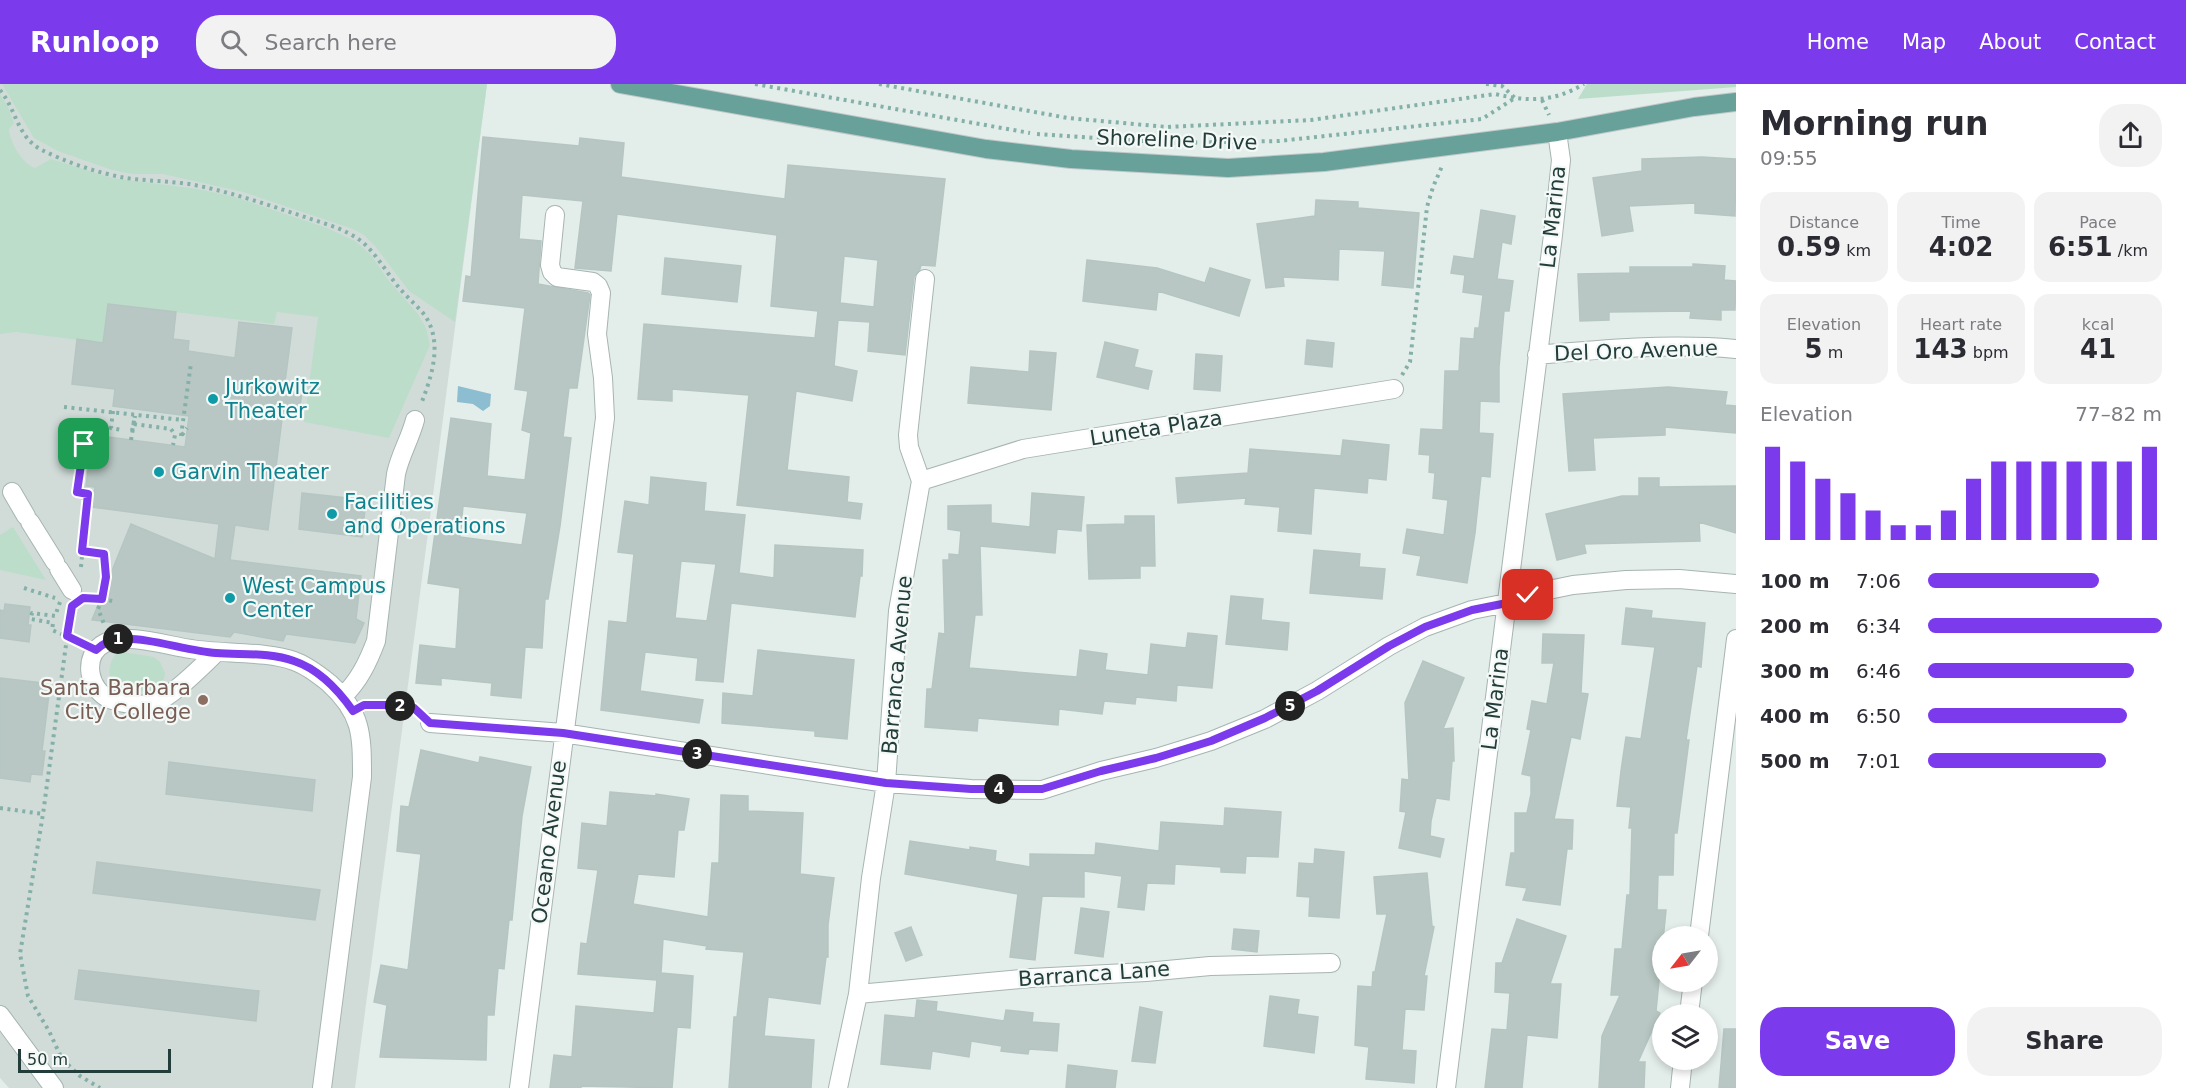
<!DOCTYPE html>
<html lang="en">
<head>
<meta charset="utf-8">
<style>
	body { margin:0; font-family:"DejaVu Sans",sans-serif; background:#f2f2f3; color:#2b2b33; height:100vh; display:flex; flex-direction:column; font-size:22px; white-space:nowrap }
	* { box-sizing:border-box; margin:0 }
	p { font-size:20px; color:#7c7c81 }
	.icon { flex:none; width:33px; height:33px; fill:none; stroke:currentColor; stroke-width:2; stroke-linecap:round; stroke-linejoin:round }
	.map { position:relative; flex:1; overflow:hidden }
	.sheet { display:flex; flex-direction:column; background:#fff; width:450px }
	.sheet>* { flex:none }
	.needle { width:39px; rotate:239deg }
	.tools { position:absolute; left:1652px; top:842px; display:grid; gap:12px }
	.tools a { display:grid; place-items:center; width:66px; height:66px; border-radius:50%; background:#fff; box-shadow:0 3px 9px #0003; font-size:30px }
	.scale { position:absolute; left:18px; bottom:15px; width:153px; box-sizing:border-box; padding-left:6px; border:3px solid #233e3a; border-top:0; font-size:16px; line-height:21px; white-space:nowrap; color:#233e3a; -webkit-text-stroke:4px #f4f9f7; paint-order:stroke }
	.pin { position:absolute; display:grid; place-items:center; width:51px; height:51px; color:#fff; margin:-26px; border-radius:12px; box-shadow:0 3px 9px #0006 }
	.km { position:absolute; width:30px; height:30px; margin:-15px; border-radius:50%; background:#222; color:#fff; font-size:16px; line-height:30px; text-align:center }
	.round { display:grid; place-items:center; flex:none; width:63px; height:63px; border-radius:24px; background:#f2f2f3 }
	.overview { display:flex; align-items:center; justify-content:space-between; height:102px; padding:0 24px }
	h1 { font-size:33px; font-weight:800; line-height:45px }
	.stats { display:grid; grid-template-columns:repeat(3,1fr); gap:9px; height:102px; padding:6px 24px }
	.stats div { display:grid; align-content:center; border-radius:15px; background:#f2f2f3; text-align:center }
	.stats b { font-size:26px; font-weight:800 }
	.stats small { font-size:16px; font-weight:400 }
	.stats p { font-size:16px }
	.chart { height:168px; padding:12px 24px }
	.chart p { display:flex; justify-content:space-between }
	.chart svg { width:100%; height:108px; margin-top:6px; stroke:#7c3aed; stroke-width:6 }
	.primary-button { display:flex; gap:12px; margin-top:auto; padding:12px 24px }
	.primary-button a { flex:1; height:69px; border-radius:24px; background:#7c3aed; color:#fff; font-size:24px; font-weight:800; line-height:69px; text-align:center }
	.primary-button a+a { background:#f2f2f3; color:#2b2b33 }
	ul { padding:0 24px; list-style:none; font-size:20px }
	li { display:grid; grid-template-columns:96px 72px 1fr; align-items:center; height:45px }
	li i { height:15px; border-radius:8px; background:#7c3aed }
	header { display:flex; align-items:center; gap:36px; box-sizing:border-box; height:84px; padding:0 30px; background:#7c3aed; color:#fff }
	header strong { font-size:28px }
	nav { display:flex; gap:33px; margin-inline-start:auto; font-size:21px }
	.search { width:420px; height:54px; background:#f2f2f3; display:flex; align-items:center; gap:15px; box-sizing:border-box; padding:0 21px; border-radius:24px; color:#7c7c81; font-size:22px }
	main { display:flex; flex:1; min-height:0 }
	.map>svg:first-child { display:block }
	.built { fill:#d1dcd9 }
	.green { fill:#bcddca }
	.water { fill:#8cbdd0 }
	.building { fill:#b8c7c3; stroke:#b5c6c2; stroke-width:1.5; fill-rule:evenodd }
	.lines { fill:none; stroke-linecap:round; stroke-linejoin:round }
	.minor-casing { stroke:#a6b5b2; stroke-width:20 }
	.major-casing { stroke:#c1c9c8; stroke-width:20 }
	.path { stroke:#84b0a8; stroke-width:4; stroke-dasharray:3 4.5; stroke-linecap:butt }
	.minor { stroke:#fff; stroke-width:18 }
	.major { stroke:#68a19a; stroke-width:18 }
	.path-bridge { stroke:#84b0a8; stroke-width:4; stroke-dasharray:3 4.5; stroke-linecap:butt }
	.route-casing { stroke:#fff; stroke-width:12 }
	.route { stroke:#7c3aed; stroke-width:8 }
	.culture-dot { fill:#0f9aa8; stroke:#f4f9f7; stroke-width:2 }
	.education-dot { fill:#8d6e63; stroke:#f4f9f7; stroke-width:2 }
	.labels { text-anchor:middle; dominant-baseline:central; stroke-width:4.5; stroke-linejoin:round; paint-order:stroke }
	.street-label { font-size:21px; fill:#233e3a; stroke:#f4f9f7 }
	.culture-label { font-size:21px; fill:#0d838f; stroke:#f4f9f7; text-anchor:start }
	.education-label { font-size:21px; fill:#785e54; stroke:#f4f9f7; text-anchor:end }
</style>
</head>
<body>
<header>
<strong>Runloop</strong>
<div class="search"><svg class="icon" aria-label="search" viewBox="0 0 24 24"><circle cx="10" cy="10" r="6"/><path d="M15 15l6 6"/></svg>Search here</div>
<nav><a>Home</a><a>Map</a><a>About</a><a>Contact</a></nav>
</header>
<main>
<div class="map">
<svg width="1736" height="1004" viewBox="0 0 1736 1004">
	<rect width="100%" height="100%" fill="#e3edea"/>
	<path class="built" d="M0 0H487L355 1004H9L0 994Z"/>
	<path class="green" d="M2 0H487L455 238 409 207 375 162 364 151 353 145 243 108 163 90H132L112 86 58 67 34 54Z
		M1587 0H1736V3L1578 15Z
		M0 10 8 23 14 39 9 45C10 59 22 79 35 84L51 75 112 94 198 105 235 113 327 144 355 157 371 171 389 197 418 230 426 244 430 261 389 354 304 338 318 233 277 228 274 240 108 220 103 259 16 248 0 250Z
		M13 443 46 496 0 486V451Z
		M123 568 154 573 160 578 165 589C163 615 135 606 117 604 106 596 108 580 116 570Z"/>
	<path class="water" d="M458 302 491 310 490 322 483 327 473 320 457 318Z"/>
	<path class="building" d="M483 53 579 62 580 54 624 59 621 93 785 115 788 81 945 95 935 182 921 181 920 185 914 193 905 271 868 267 870 238 838 236 834 282 857 287 852 317 796 307 787 386 849 393 847 418 862 420 860 435 737 421 749 311 672 305V317L638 315 644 240 815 254 818 227 771 222 777 151 617 130 611 187 575 184 583 117 522 111 519 155 541 157 538 200 588 209 590 211 577 304H569L563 353 571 354 560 442 548 515H545L542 564 525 563 521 614 491 611 492 599 441 594V601L416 599 420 561 456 565 460 504 428 499 451 334 491 340 487 392 525 396 531 349 522 346 528 307 515 305 525 224 463 217 466 192 471 193ZM844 172 878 176 874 223 840 219ZM463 422 527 429 522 461 460 453Z
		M1702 73 1736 75 1735 132 1695 129V119L1629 122 1633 147 1602 152 1593 94 1642 87V75Z
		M1316 116 1358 118V124L1419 129 1413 204 1382 201 1385 167 1339 165 1338 196 1283 193 1284 202 1266 204 1257 140 1315 132Z
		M1481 126 1515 132 1511 160 1502 158 1497 195 1513 197 1509 227H1504L1499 283V318L1480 317 1479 349 1493 350 1490 393 1481 392 1475 449 1467 499 1417 491 1421 472 1403 469 1407 445 1444 451 1448 416 1433 414 1435 389 1429 388 1430 371 1419 370 1421 345 1443 346 1445 287H1459L1461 254 1474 255 1475 244H1479L1483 211 1463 208 1465 191 1451 189 1454 172 1474 175Z
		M665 174 741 182 737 218 662 210Z
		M1087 176 1157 184 1205 199 1210 184 1250 196 1239 232 1158 207 1156 226 1083 217Z
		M1693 180 1725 182 1724 196 1736 197 1735 226H1721V236L1690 234 1691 227 1609 228V236L1580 237 1578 190 1630 189V183H1693Z
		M108 220 176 228 173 255 189 257 188 267 235 274 239 238 292 244 284 306 302 308 299 329 283 327 268 446 235 441 230 476 361 492 356 535 364 539 355 559 286 550 283 557 234 548 230 553 92 536 131 440 215 475 219 440 92 423 95 403 86 402 90 372 98 373 101 352 185 363 189 332 113 322 115 305 72 300 77 255 103 259Z
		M1307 256 1334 259 1332 283 1305 280Z
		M1105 258 1138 266 1134 283 1152 287 1148 305 1097 293Z
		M1030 267 1056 269 1051 326 968 319 971 283 1029 288Z
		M1196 270 1222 272 1220 307 1194 305Z
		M1668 303 1727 308 1725 321 1736 322V349L1665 343V351L1593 354 1595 386 1569 387 1563 310Z
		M1343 356 1389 361 1386 396 1368 394 1367 409 1314 404 1311 450 1278 447 1280 423 1245 420 1246 414 1178 419 1176 394 1248 389 1250 365 1341 372Z
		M651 393 706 399 704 427 745 431 739 489 774 494 775 461 863 466 862 492H860L855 533 731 519 723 598 696 596 698 574 645 568 640 607 703 616 699 639 601 626 609 537 627 539 634 470 618 468 625 417 649 421ZM681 477 716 480 707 537 675 534Z
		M1639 394H1659V403L1736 402V449L1699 438 1700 457 1584 460 1586 469 1557 476 1546 430 1622 412H1639Z
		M302 409 366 416 362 453 299 445Z
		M1032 409 1084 413 1081 447 1057 445 1055 469 980 462 982 531H975L969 584 1077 593 1080 566 1107 570 1105 586 1148 591 1151 560 1186 564 1188 549 1217 552 1212 604 1177 601 1176 617 1136 613 1135 620 1104 617 1102 630 1059 625 1058 641 978 634 977 647 925 643 927 605H932L939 549 945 550 943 476H949V470L959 471 961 447 948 445V422L991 421V439L1030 443Z
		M1125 432H1154L1155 482H1140V494L1089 495 1087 441 1125 440Z
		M1314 466 1360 470 1359 483 1385 485 1382 515 1310 509Z
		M1231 512 1263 515 1261 536 1289 539 1287 566 1226 560Z
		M5 520 30 523 28 541H31L29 558 0 554V526L4 527Z
		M1626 524 1652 527 1651 534 1705 539 1701 583 1697 582 1686 656H1689L1677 749H1674L1673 791H1658L1657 826H1666L1656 927 1660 929 1638 978H1645L1644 1004H1599L1602 952 1620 911H1611L1615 865H1622L1627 811H1630L1632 744H1629L1631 723 1617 722 1621 687 1626 653 1641 655 1655 563 1622 560Z
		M1543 550 1584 551 1581 609 1588 610 1580 655 1571 653 1554 735 1573 736 1572 765H1567L1560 821 1523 816 1527 804 1506 801 1511 769H1515V729H1527L1531 710V692L1522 690 1531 646 1527 645 1532 617 1547 620 1554 579H1542Z
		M758 566 854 576 847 655 815 652V647L722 639 723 609 753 612Z
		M1423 577 1464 594 1443 645 1453 644 1454 677H1452L1449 716 1436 714 1431 737 1430 752 1444 755 1440 773 1399 764 1406 728 1400 727 1402 695 1409 696 1405 619Z
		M0 594 43 599 42 609 49 610 42 667H45L42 691 31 690 30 698 0 694Z
		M421 666 479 679 480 673 531 683 522 732 512 836H509L504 885 498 884 494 931H487L486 976 380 973 387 921 374 918 381 881 408 886 421 770 397 767 401 722 409 723Z
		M169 678 315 696 312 727 166 710Z
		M610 708 656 712V710L689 715 684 746H678L674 793 638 790 633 820 708 833 712 779H719L721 711 748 712V727L803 729 800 790 834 794 828 841V873H826L820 920 768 913 764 952 814 956 811 1004H729L734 933H737L744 868 706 865 707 862 663 855 661 889 693 892 690 944 677 943 672 1004 581 1002V1004H550L554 971 572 973 576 922 654 929 657 896 578 890 581 859 587 860 598 786 578 784 582 739 607 742Z
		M1225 724 1281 728 1278 773 1246 772 1245 789 1221 788V783L1175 780 1174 800 1147 799 1144 826 1118 823 1122 792 1084 787V813L1042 812 1035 876 1010 873 1018 810 905 790 910 757 970 766V763L996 767 995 777 1030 783V770L1095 771 1096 759 1159 767 1161 738 1224 742Z
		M1315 765 1344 768 1339 834 1309 832 1310 813 1297 812 1299 779 1314 780Z
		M97 778 320 806 315 836 93 809Z
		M1427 789 1432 842 1434 843 1424 892H1427L1424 926 1405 925 1402 966 1416 967 1414 999 1366 995 1369 963 1355 961 1358 902 1372 903 1373 888H1375L1387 830H1377L1374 793Z
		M1081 824 1109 828 1103 873 1075 869Z
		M1517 835 1566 852 1550 900H1561L1557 954 1527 951 1522 1004H1485L1492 945 1507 946 1510 909 1495 908 1496 879H1502Z
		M911 843 922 871 906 877 895 849Z
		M1234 845 1259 847 1257 868 1232 865Z
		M79 886 259 907 256 937 75 915Z
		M1270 912 1299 916 1297 930 1318 933 1314 969 1264 962Z
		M917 916 937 918 936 927 1004 937 1006 926 1033 929 1032 938 1059 940 1057 967 1029 965 1028 970 1001 967 1002 962 971 957 969 973 932 967 930 985 881 980 885 931 915 934Z
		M1140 923 1162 928 1155 979 1132 977Z
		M1724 945H1736V1004H1719Z
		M1068 981 1117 987 1115 1004H1066Z"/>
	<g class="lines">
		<g class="minor-casing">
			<path id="minor" d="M1537 271C1603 265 1670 259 1736 265
				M921 397 1023 365 1394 305
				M12 408 26 432
				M30 438 55 478
				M59 485 72 506
				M216 569C202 582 173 612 156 618 143 623 125 620 112 616 88 608 81 571 105 559 126 548 168 562 191 565 221 570 267 567 294 577 306 581 319 591 329 599 362 629 362 650 362 693L322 1004
				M343 612C359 597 368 578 376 557L396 390C400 371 410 355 415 336
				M430 639 563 649 886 699 971 705 1042 706 1101 687 1156 674 1211 657 1265 635 1317 607 1389 562 1425 543 1472 526 1507 519 1534 509 1573 501 1626 496 1679 495 1736 500
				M1699 852 1736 555
				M858 910 1031 894 1146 888 1210 882 1331 879
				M1689 930 1693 897
				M0 931 54 1004
				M519 1004 605 334 603 294 597 250 601 209 598 202 593 198 557 193 552 188 550 181 555 131
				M838 1004 858 910 871 794 886 699 898 527 921 397 909 363 908 351 925 195
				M1446 1004 1553 151 1561 76 1557 48
				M1680 1004 1683 975"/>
		</g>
		<g class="major-casing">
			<path id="major" d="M620 0 986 65 1071 75 1228 84 1324 78 1557 48 1694 23 1736 18"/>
		</g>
		<path class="path" d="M755 0 1030 49
			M879 0 1068 34 1167 43 1311 36 1495 10C1530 18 1553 18 1584 0
			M1486 0 1502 2 1515 14
			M0 6C16 25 17 52 40 65 65 78 98 89 126 94 147 97 168 97 189 100 228 107 265 120 302 132 322 139 344 144 361 157 377 170 387 190 401 206 408 214 416 221 423 229 444 256 432 292 421 320
			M1542 16 1549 31
			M1037 50 1174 59 1279 57 1482 35 1515 14
			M1402 291 1410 278 1427 123 1433 103 1443 80
			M64 323 183 336
			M113 327 111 344 122 346
			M134 340 171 345 175 351 173 361
			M132 347 135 332
			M182 351 187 344
			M181 352 191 279
			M88 410 94 411
			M82 467 104 470C103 492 108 502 98 525L104 540
			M81 483 88 410 77 408 84 360 99 363
			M24 504 55 514
			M87 513 113 517
			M60 518 55 532 32 529 31 535 53 539 52 546 80 558
			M71 524 43 730 20 870 28 912 49 947 62 975 80 992 100 1004
			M368 621C383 621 407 617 418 628
			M0 724 43 730"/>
		<use href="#minor" class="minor"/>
		<use href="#major" class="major"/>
		<path class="path-bridge" d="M131 356 135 332"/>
	</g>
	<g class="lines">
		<g class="route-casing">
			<path id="route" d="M84 360 77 408 88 410 82 467 104 470 106 493 102 515 83 514 72 522 67 552 96 566C103 559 111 556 121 555 148 553 187 567 216 569 242 571 270 568 294 577 318 585 339 607 353 627L364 621H395L414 624 430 639 563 649 886 699 971 705H1042L1101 687 1156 674 1211 657 1265 634 1317 607 1389 562 1425 543 1472 526 1507 519 1528 511"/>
		</g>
		<use href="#route" class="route"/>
	</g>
	<g class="culture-dot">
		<circle cx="213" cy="315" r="6"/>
		<circle cx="159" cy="388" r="6"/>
		<circle cx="332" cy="430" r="6"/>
		<circle cx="230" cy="514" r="6"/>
	</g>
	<circle class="education-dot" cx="203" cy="616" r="6"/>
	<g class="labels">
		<g class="street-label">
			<text transform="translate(1177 56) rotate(2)">Shoreline Drive</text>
			<text transform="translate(1553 133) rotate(-84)">La Marina</text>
			<text transform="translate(1636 267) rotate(-2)">Del Oro Avenue</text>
			<text transform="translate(1156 344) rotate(-9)">Luneta Plaza</text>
			<text transform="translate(897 581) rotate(-85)">Barranca Avenue</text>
			<text transform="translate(1495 615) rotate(-83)">La Marina</text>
			<text transform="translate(549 758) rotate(-83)">Oceano Avenue</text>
			<text transform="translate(1094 890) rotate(-4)">Barranca Lane</text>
		</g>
		<g class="culture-label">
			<text x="225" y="303">Jurkowitz<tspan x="225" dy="24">Theater</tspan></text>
			<text x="171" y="388">Garvin Theater</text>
			<text x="344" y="418">Facilities<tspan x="344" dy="24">and Operations</tspan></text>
			<text x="242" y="502">West Campus<tspan x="242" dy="24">Center</tspan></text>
		</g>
		<g class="education-label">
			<text x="191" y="604">Santa Barbara<tspan x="191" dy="24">City College</tspan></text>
		</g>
	</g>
</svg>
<div class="tools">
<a><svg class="needle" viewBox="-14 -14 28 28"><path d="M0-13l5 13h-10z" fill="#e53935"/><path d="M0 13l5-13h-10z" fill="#7c7c81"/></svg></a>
<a><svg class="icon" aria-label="layers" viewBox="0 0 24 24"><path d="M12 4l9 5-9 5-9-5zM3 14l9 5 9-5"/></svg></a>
</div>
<div class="scale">50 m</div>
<div class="pin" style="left:84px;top:360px;background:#1e9e55"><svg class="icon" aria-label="arrive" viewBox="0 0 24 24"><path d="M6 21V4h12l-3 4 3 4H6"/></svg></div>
<div class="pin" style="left:1528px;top:511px;background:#d93025"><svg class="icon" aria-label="check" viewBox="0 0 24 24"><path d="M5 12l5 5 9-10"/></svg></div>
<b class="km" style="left:118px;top:555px">1</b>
<b class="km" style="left:400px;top:622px">2</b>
<b class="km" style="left:697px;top:670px">3</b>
<b class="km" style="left:999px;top:705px">4</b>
<b class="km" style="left:1290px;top:622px">5</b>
</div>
<section class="sheet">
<div class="overview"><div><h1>Morning run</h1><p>09:55</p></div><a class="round"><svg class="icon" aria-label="share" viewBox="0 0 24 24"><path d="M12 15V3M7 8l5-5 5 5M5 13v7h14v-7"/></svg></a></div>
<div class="stats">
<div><p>Distance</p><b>0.59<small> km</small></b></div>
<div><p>Time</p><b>4:02</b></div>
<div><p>Pace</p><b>6:51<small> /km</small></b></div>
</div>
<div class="stats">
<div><p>Elevation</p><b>5<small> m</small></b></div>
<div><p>Heart rate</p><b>143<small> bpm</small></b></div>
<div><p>kcal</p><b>41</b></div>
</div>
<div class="chart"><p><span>Elevation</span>77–82 m</p>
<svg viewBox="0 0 160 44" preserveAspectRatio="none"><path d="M5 44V6M15 44V12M25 44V19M35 44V25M45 44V32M55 44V38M65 44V38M75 44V32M85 44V19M95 44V12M105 44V12M115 44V12M125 44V12M135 44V12M145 44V12M155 44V6"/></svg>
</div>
<ul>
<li><b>100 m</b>7:06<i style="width:73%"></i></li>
<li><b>200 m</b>6:34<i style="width:100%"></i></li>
<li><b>300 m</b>6:46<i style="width:88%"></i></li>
<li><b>400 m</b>6:50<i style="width:85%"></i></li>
<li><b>500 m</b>7:01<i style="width:76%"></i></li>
</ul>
<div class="primary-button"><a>Save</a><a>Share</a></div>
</section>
</main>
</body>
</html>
